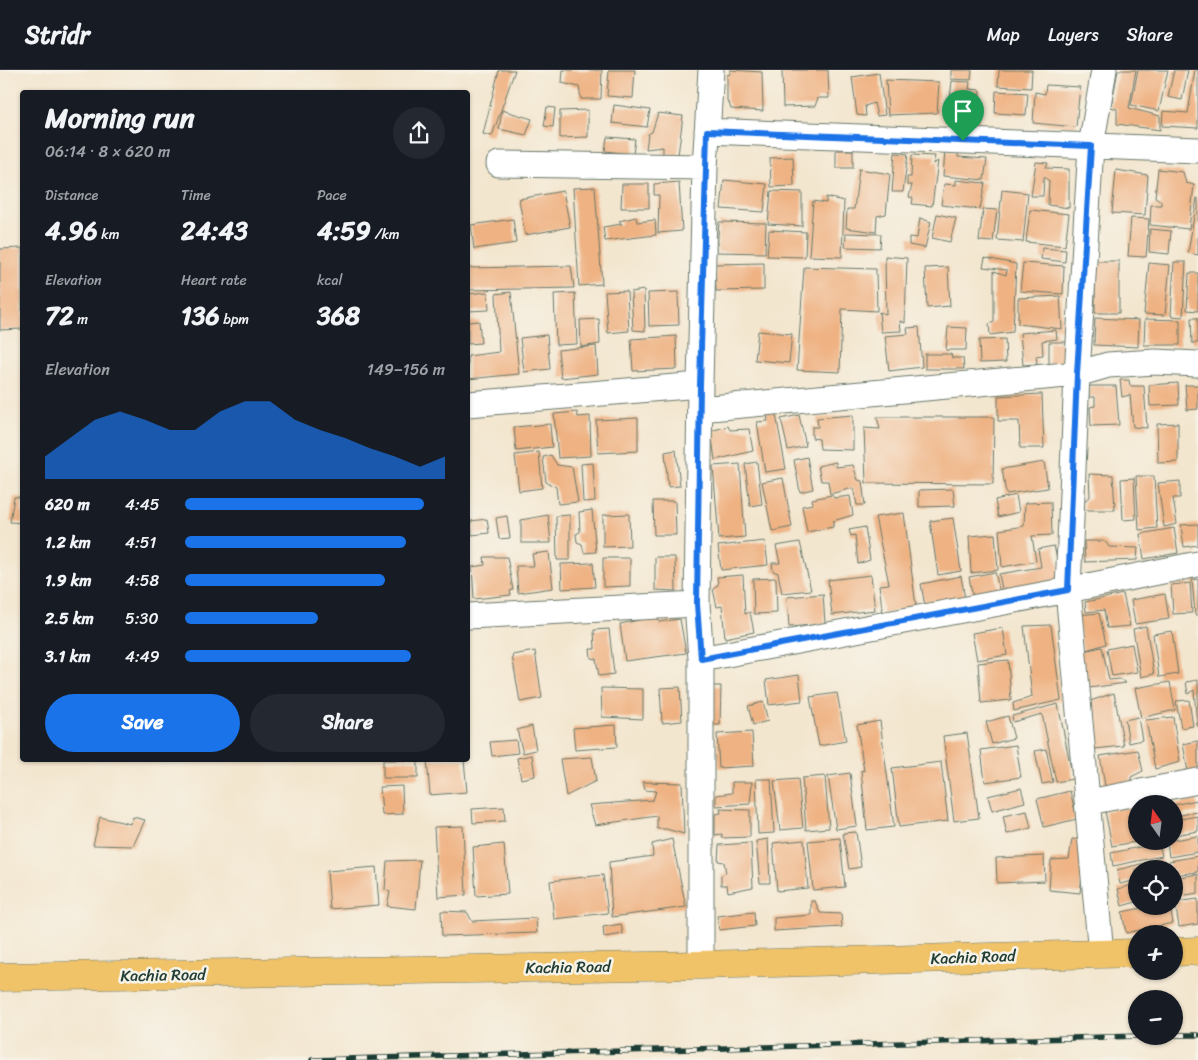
<!DOCTYPE html>
<html lang="en">
<head>
<meta charset="utf-8">
<style>
	body { margin:0; font-family:Sriracha,sans-serif; background:#242831; color:#f1f3f6; height:100vh; display:flex; flex-direction:column; font-size:19px; white-space:nowrap }
	* { box-sizing:border-box; margin:0 }
	p { font-size:16px; color:#9ea1a6 }
	.icon { flex:none; width:28px; height:28px; fill:none; stroke:currentColor; stroke-width:2; stroke-linecap:round; stroke-linejoin:round }
	.map { position:relative; flex:1; overflow:hidden }
	.drawer { position:absolute; left:20px; top:20px; width:450px; height:672px; display:flex; flex-direction:column; background:#171b24; border-radius:5px; box-shadow:0 1px 4px #0004 }
	.drawer>* { flex:none }
	.needle { width:32px; rotate:346deg }
	.controls { position:absolute; left:1128px; top:725px; display:grid; gap:10px }
	.controls a { display:grid; place-items:center; width:55px; height:55px; border-radius:50%; background:#171b24; box-shadow:0 1px 4px #0004; font-size:25px }
	.pin { position:absolute; display:grid; place-items:center; width:42px; height:42px; color:#fff; margin:-51px -21px; border-radius:50% 50% 50% 0; rotate:-45deg; box-shadow:0 0 5px #0007 }
	.pin .icon { rotate:45deg }
	.round { display:grid; place-items:center; flex:none; width:52px; height:52px; border-radius:26px; background:#242831 }
	.head { display:flex; align-items:center; justify-content:space-between; height:85px; padding:0 25px }
	h1 { font-size:28px; font-weight:800; line-height:38px }
	.stats { display:grid; grid-template-columns:repeat(3,1fr); gap:8px; height:85px; padding:5px 25px }
	.stats div { display:grid; align-content:center }
	.stats b { font-size:25px; font-weight:800 }
	.stats small { font-size:14px; font-weight:400 }
	.stats p { font-size:14px }
	.chart { height:140px; padding:10px 25px }
	.chart p { display:flex; justify-content:space-between }
	.chart svg { width:100%; height:90px; margin-top:5px; fill:#1a73e8; opacity:.7 }
	.button { display:flex; gap:10px; margin-top:auto; padding:10px 25px }
	.button a { flex:1; height:58px; border-radius:30px; background:#1a73e8; color:#fff; font-size:20px; font-weight:800; line-height:58px; text-align:center }
	.button a+a { background:#242831; color:#f1f3f6 }
	ul { padding:0 25px; list-style:none; font-size:16px }
	li { display:grid; grid-template-columns:80px 60px 1fr; align-items:center; height:38px }
	li i { height:12px; border-radius:6px; background:#1a73e8 }
	header { display:flex; align-items:center; gap:30px; box-sizing:border-box; height:70px; padding:0 25px; background:#171b24; border-bottom:1px solid #363941 }
	header strong { font-size:24px }
	nav { display:flex; gap:28px; margin-inline-start:auto; font-size:18px }
	.map>svg:first-child { display:block }
	.building { fill:#efb283 }
	.lines { fill:none; stroke-linecap:round; stroke-linejoin:round }
	.minor-casing { stroke:#69786a; stroke-width:27 }
	.major-casing { stroke:#69786a; stroke-width:29 }
	.minor { stroke:#fff; stroke-width:25 }
	.major { stroke:#f1c369; stroke-width:28 }
	.rail-casing { stroke:#1f3d34; stroke-width:5.5 }
	.rail { stroke:#f7f3e8; stroke-width:4; stroke-dasharray:11; stroke-linecap:butt }
	.route-casing { stroke:#fff; stroke-width:10 }
	.route { stroke:#1a73e8; stroke-width:6 }
	.labels { text-anchor:middle; dominant-baseline:central; stroke-width:5; stroke-linejoin:round; paint-order:stroke }
	.street-label { font-size:16px; fill:#1f3d34; stroke:#f7f3e8 }
</style>
</head>
<body>
<header>
<strong>Stridr</strong>
<nav><a>Map</a><a>Layers</a><a>Share</a></nav>
</header>
<div class="map">
<svg width="1198" height="990" viewBox="0 0 1198 990">
	<rect width="100%" height="100%" fill="#f7f3e8"/>
	<filter id="ink" filterUnits="userSpaceOnUse"><feTurbulence type="fractalNoise" baseFrequency=".02" numOctaves="2"/><feDisplacementMap in="SourceGraphic" scale="10" xChannelSelector="R" yChannelSelector="G"/><feConvolveMatrix kernelMatrix="1 2 1 2 8 2 1 2 1" color-interpolation-filters="sRGB"/></filter>
	<filter id="wash" filterUnits="userSpaceOnUse"><feTurbulence type="fractalNoise" baseFrequency=".0096" numOctaves="4" result="noise"/><feDisplacementMap in="SourceGraphic" scale="20" xChannelSelector="R" yChannelSelector="G"/><feGaussianBlur stdDeviation="1.12" result="paint"/><feColorMatrix in="noise" values="0 0 0 0 0 0 0 0 0 0 0 0 0 0 0 0 0 1.4 0 .05"/><feComposite in="paint" operator="in"/></filter>
	<g filter="url(#wash)">
		<rect width="100%" height="100%" fill="#f3e6cf"/>
		<g id="blocks">
			<path class="building" d="M499 0H515L492 66 483 64Z
				M563 0H602L601 29H581L579 17 562 13Z
				M609 0H635L633 28 607 26Z
				M730 0 762 2 763 41 731 39 729 33 727 32V5L730 4Z
				M782 0H828L829 28H818L815 36 783 37Z
				M951 0H972L971 10 951 9Z
				M999 0H1032L1031 18 998 16Z
				M1118 0H1136L1129 38 1160 46V60L1117 54V39L1111 37Z
				M1138 0H1168L1159 41 1131 35Z
				M1174 0H1188L1182 30 1168 27Z
				M1195 0H1198V58L1162 56 1163 41 1188 43Z
				M879 3 885 45 877 46 874 33 865 36 866 46 857 45 852 7Z
				M886 10 939 12 937 43 888 45Z
				M952 11 970 12 969 19 980 20 978 58H958L959 52 953 51 949 38Z
				M1046 15 1080 17 1076 57 1033 53 1035 22 1045 24Z
				M996 21 1028 23 1026 45 995 43Z
				M614 35 650 40 647 57 612 53Z
				M547 37 555 38 553 57 544 56Z
				M502 40 532 49 526 65 499 59Z
				M588 40V67L560 68V41Z
				M658 43 683 46 678 85 663 84V77L646 79 648 64 652 62Z
				M607 67 635 69 633 84 605 81Z
				M836 80H853V98H836Z
				M945 81 958 82V87L987 89 984 110 943 106Z
				M895 83 908 84 903 122H892Z
				M912 85 935 86 933 94 938 91 932 136 912 134 913 128 909 127 912 115H907V107H911Z
				M793 87 794 116 771 117 770 88Z
				M1036 92 1048 93 1046 98 1069 99V138L1048 135 1049 111 1044 107 1043 126H1031Z
				M859 99 890 104 886 144 877 146 876 162 846 158 847 139H854Z
				M1158 99 1183 102 1186 113 1194 115 1189 159 1150 155 1151 135H1161V131L1155 127Z
				M1116 100 1148 105 1145 145 1112 143Z
				M724 110 767 114 764 142 721 139Z
				M956 110 985 113 980 139 941 135 944 114 956 115Z
				M679 112 682 161 658 163 659 125H654V114Z
				M622 114H649V138H621Z
				M595 117 602 214 579 216 573 118Z
				M1002 120 1028 123 1023 172 997 170Z
				M563 121 570 157 525 165 519 129Z
				M771 121 802 122V156L768 154Z
				M826 127 844 131 842 187 809 186 813 131 826 133Z
				M1197 128H1198V185L1188 183Z
				M983 139 997 140 993 172 979 171Z
				M1030 140 1069 144 1065 176 1026 172Z
				M937 144 956 148 950 172 932 168Z
				M636 147 637 152 655 150 656 165 605 171 603 157 622 154 619 151Z
				M920 148 931 152 925 178 909 175V167L917 168Z
				M1131 148 1149 149 1146 187 1128 186Z
				M513 149 516 173 474 179 471 155Z
				M719 152 766 153 765 183 717 182Z
				M1150 159 1171 161 1169 184 1149 182Z
				M769 160 806 162 805 187 767 186Z
				M846 163 881 164 880 178 845 177Z
				M22 178V259L0 260V179Z
				M1042 178 1066 180 1065 192 1041 189Z
				M885 186 907 188 905 253 900 251 901 261 881 262 879 242 886 244Z
				M985 188 1016 194 1013 262 990 265 989 254 994 252V201L1006 205 1007 200 983 197Z
				M1095 191H1119V243H1095Z
				M1174 192H1186L1183 247 1171 246Z
				M764 193V220L716 221 715 194Z
				M1023 193 1064 196 1063 224 1020 221Z
				M1149 193 1170 195 1165 245 1144 244Z
				M571 196 574 218 468 220V198Z
				M804 197 876 199 877 241 842 239 840 302 797 300Z
				M948 197 950 236 927 238 925 198Z
				M1189 203H1198V241L1187 240Z
				M644 220 645 261 633 260 631 222Z
				M627 221 629 261 608 263 605 222Z
				M488 222 489 240 468 241V224Z
				M511 222 519 304 468 309V286L499 282 496 224Z
				M678 222 679 255 649 256 648 223Z
				M575 223 577 274 556 275 554 224Z
				M1060 226 1062 259 1018 254V228Z
				M1095 248 1139 250 1138 277 1094 275Z
				M1191 248H1198V273H1192Z
				M599 249 600 274 581 277 580 250Z
				M1145 249 1180 250V275H1144Z
				M479 251 481 273 468 274V252Z
				M919 257 922 297 889 301 885 266 908 264 907 258Z
				M948 257 967 258 966 280H946Z
				M1056 260 1057 269 1042 271 1043 285 1036 286 1037 294 1023 295 1020 263Z
				M758 261 792 264 789 293 755 290Z
				M547 265 550 299 524 302 520 268Z
				M676 266 677 299 633 301 631 269Z
				M1005 269 1006 292 980 293 979 270Z
				M1049 272H1066V294H1049Z
				M596 276 598 304 561 308 558 280Z
				M925 284H951L952 288H963L964 299H925Z
				M1120 310H1129L1130 316H1144L1147 358 1133 357 1130 325 1122 327Z
				M1178 313 1179 335 1150 336 1149 315Z
				M1185 315H1198V339L1187 340Z
				M1089 316H1116L1119 355 1091 356 1090 337 1095 336V327H1089Z
				M1042 324 1044 378H1020L1019 351H998V326Z
				M766 339H775L786 399 765 402 757 352 768 351Z
				M577 342 578 347 590 346 591 386 558 388 554 344Z
				M799 345 806 376 788 380 781 349Z
				M853 345V380L820 379 819 369 812 368V357H818L817 348Z
				M877 347H994L993 414 866 413 864 358 880 359Z
				M638 348V381L598 383 596 350Z
				M1178 353V392L1158 393 1157 354Z
				M550 354 552 377 516 381 514 357Z
				M728 356 730 360 749 359 753 381 715 390 711 361Z
				M676 380 680 416 668 417 665 382Z
				M539 382 542 418 519 421 515 385Z
				M551 385 557 395 572 397 578 432 558 434 556 417 546 412 543 387Z
				M807 387 813 419 800 422 794 390Z
				M757 392 762 434 750 436 745 394Z
				M836 392V397L853 395 858 410 862 411 865 435H857L853 418 830 424 828 411H821L818 396Z
				M1044 392 1048 418 1006 424 1002 399Z
				M593 393 595 431 583 432 581 394Z
				M740 394 745 467 719 469 713 396Z
				M1089 404 1113 405 1115 440H1084V431L1090 427Z
				M1136 406H1154L1157 458 1139 460Z
				M783 408 792 457 772 461 762 412Z
				M1134 408 1136 449 1123 450 1121 409Z
				M1180 411V428H1173L1177 454 1164 457 1158 413Z
				M953 419 955 436 919 437V420Z
				M832 425 834 428 850 426 853 445 833 451V457L807 462 802 436 813 434 812 429Z
				M1016 425 1019 442 998 447 995 430Z
				M14 427H22V453L10 452Z
				M653 431H675L676 465H654Z
				M1051 432 1052 465 1032 466 1036 491 1002 497 999 460 1024 456 1025 433Z
				M592 440 596 482 584 483 582 474 577 472 576 464 580 462 579 442Z
				M904 443 916 536 883 544 879 515 889 514 875 447Z
				M629 444 630 476 603 477V445Z
				M548 445 551 473H521V450Z
				M570 445V490H557L556 446Z
				M507 446 510 468 499 469 496 448Z
				M953 448 961 501 938 505 930 451Z
				M487 449 489 463 472 465 471 451Z
				M1198 454V475L1184 477 1181 455Z
				M865 457 870 490 858 494 855 465 851 466 849 460Z
				M1174 458 1178 483 1144 489 1140 464Z
				M995 464 998 500 971 503 969 466Z
				M765 471 768 495 721 500 718 476Z
				M1084 471H1105L1109 477 1138 478 1137 490 1085 492Z
				M800 472 811 520 782 523 778 503 773 501 772 493H780L776 476Z
				M1054 476 1063 515 1003 524 999 504 1041 497 1038 479Z
				M549 482 553 518 518 523 516 496H534L532 484Z
				M484 487H507L513 520 510 521 511 525 474 529 472 497 485 495Z
				M655 487H675L676 521 655 520Z
				M603 488H630V516L603 517Z
				M593 493 595 517 562 519 561 494Z
				M995 502 1000 523 973 528 969 507Z
				M743 505 745 544 750 542 754 562 725 568 722 536 717 537 713 519 718 515 717 507Z
				M871 505 875 540 832 545 828 510Z
				M961 506 965 529 925 536 921 514Z
				M776 508 777 543 754 544 753 509Z
				M1198 509V545H1195L1192 510Z
				M1190 513 1192 543 1173 544 1171 515Z
				M823 524 825 554 789 557 787 527Z
				M1123 524 1130 556 1107 558 1104 540 1086 542 1085 532Z
				M1165 524 1169 549 1135 554 1131 530Z
				M1099 543 1106 574 1083 581 1077 545Z
				M658 546 659 552 680 549 686 583 625 591 620 554Z
				M1051 555 1061 630 1014 641 1013 633 1032 627 1024 556Z
				M1146 556 1154 604 1141 607 1133 559Z
				M1003 558 1007 585 977 590 972 563Z
				M609 559 614 604 599 606 596 589 591 588 590 579H595L594 560Z
				M1172 561 1178 604 1159 607 1153 564Z
				M1132 574 1137 602 1112 606 1107 579Z
				M1102 577 1109 610 1120 609 1126 613 1089 618 1078 582Z
				M535 581 542 628 520 632 512 585Z
				M1008 590 1011 630 981 633 978 593Z
				M799 605 802 631 769 635 766 610Z
				M1198 610V656H1197L1194 620 1188 624 1186 612Z
				M1170 612 1175 640 1141 648 1135 618Z
				M710 616H721L720 655H710Z
				M680 617 682 651 662 653 660 618Z
				M601 618 643 619V649L602 647Z
				M837 623 846 671 819 676 810 627Z
				M1114 623 1124 676 1094 679 1087 632Z
				M1189 630 1193 656 1181 658 1176 631Z
				M763 632 768 651 753 655 748 636Z
				M1058 634 1073 709 1056 712 1042 644 1013 652 1012 646Z
				M1008 646 1014 668 992 674 986 652Z
				M1138 647 1142 670 1129 673 1125 650Z
				M1173 647 1180 692 1155 699 1146 650Z
				M880 651 894 757 867 760 861 700 864 701 857 655Z
				M616 655 617 677 575 680 573 658Z
				M532 656 536 680 523 683 517 660Z
				M752 662 754 696 719 698 717 664Z
				M967 663 979 748 954 751 943 666Z
				M516 670 518 683 492 686 490 672Z
				M1198 671V705L1189 707 1183 674Z
				M1016 675 1021 707 985 712 981 680Z
				M1046 679 1053 712 1042 714 1035 681Z
				M1138 680 1143 701 1131 707 1133 715 1106 722 1100 686Z
				M532 685 535 706 521 709 517 688Z
				M592 687 596 711 566 726 560 689Z
				M383 690H418V708H383Z
				M427 690H464L467 722 430 725Z
				M941 692 948 751 899 757 892 698Z
				M850 703 857 756 836 759 828 706Z
				M825 706 829 758 806 760 802 708Z
				M756 709H771L774 763 758 764Z
				M798 709 803 758 780 760 774 711Z
				M643 712 682 713 684 764 666 759H657V746L595 755 589 735 653 730 656 721 645 720Z
				M732 712H752L750 734 716 736V725L732 723Z
				M402 716 403 744 382 745 380 717Z
				M1021 718 1025 732 992 741 988 726Z
				M1070 721 1077 749 1044 757 1037 729Z
				M1197 730 1198 742 1174 746V735Z
				M1136 736V772L1112 776 1105 741Z
				M504 737 505 751 473 753 472 739Z
				M720 739 750 740V767L722 768V764L715 765V744L721 743Z
				M1027 741 1031 758 1007 764 1003 746Z
				M1198 746V761L1174 765V750Z
				M100 747 130 754 133 747 145 750 133 776 93 775Z
				M463 756 466 825 438 827 434 757Z
				M856 762 861 797 849 799 843 763Z
				M1198 766V782L1169 787 1167 771Z
				M840 768 845 817 813 820 808 771Z
				M672 769 686 837 612 847 609 792 653 786 652 774Z
				M768 769 770 813H760L756 771Z
				M1072 769 1086 770 1080 823 1049 820 1051 790 1069 789Z
				M804 770 808 818 777 821 773 773Z
				M751 773 753 817 728 822 727 815H721V805L726 803 724 792 718 791 719 775Z
				M1159 773 1162 786 1113 796 1111 783Z
				M504 774 508 824 476 826 473 777Z
				M1044 786 1045 811 997 813 996 788Z
				M1198 786V802L1174 805V799H1170L1169 791Z
				M1160 789 1163 799H1136V810L1120 814 1117 800Z
				M420 790 416 839 387 836 390 822 385 820 387 791Z
				M376 797 379 835 330 839 327 801Z
				M1198 804V823L1174 827V808Z
				M603 805 608 843 554 849 550 811Z
				M1136 814V832L1122 836 1118 819Z
				M1198 829V854L1179 857 1175 832Z
				M811 831H815L820 843 841 844 842 857 774 861V848L811 845Z
				M1152 836H1170L1173 853 1126 863 1122 842Z
				M441 841 467 842 472 851 536 848 537 863 442 866Z
				M754 842 755 856 719 860 717 846Z
				M621 854 623 864 604 867 603 857Z"/>
		</g>
	</g>
	<g filter="url(#ink)">
		<use href="#blocks" fill-opacity="0" stroke="#69786a" stroke-width="1"/>
		<g class="lines">
			<g class="minor-casing">
				<path id="minor" d="M707 61 1198 80
					M499 94 705 97
					M468 334 700 315
					M700 339 1077 304 1108 295 1155 292 1198 294
					M468 546 697 534
					M701 589 1068 520 1198 494
					M1089 732 1198 711
					M1101 884 1068 520 1077 304 1091 76 1104 0
					M701 895V589L697 534 700 315 705 97 711 0"/>
			</g>
			<g class="major-casing">
				<path id="major" d="M1174 882 1198 881
					M0 907 701 895 1136 883"/>
			</g>
			<use href="#minor" class="minor"/>
			<use href="#major" class="major"/>
			<g class="rail-casing">
				<path id="rail" d="M1174 965H1198
					M312 990 1141 966"/>
			</g>
			<use href="#rail" class="rail"/>
		</g>
	</g>
	<g class="lines" filter="url(#ink)">
		<g class="route-casing">
			<path id="route" d="M707 61 1091 76 1077 304 1068 520 701 589 697 534 700 315Z"/>
		</g>
		<use href="#route" class="route"/>
	</g>
	<g class="labels">
		<g class="street-label">
			<text transform="translate(973 887) rotate(-2)">Kachia Road</text>
			<text transform="translate(568 897) rotate(-1)">Kachia Road</text>
			<text transform="translate(163 905) rotate(-1)">Kachia Road</text>
		</g>
	</g>
</svg>
<div class="controls">
<a><svg class="needle" viewBox="-14 -14 28 28"><path d="M0-13l5 13h-10z" fill="#e53935"/><path d="M0 13l5-13h-10z" fill="#9ea1a6"/></svg></a>
<a><svg class="icon" aria-label="locate" viewBox="0 0 24 24"><circle cx="12" cy="12" r="6"/><path d="M12 2v4M12 18v4M2 12h4M18 12h4"/></svg></a>
<a>+</a>
<a>−</a>
</div>
<div class="pin" style="left:963px;top:71px;background:#1e9e55"><svg class="icon" aria-label="arrive" viewBox="0 0 24 24"><path d="M6 21V4h12l-3 4 3 4H6"/></svg></div>
<section class="drawer">
<div class="head"><div><h1>Morning run</h1><p>06:14 · 8 × 620 m</p></div><a class="round"><svg class="icon" aria-label="share" viewBox="0 0 24 24"><path d="M12 15V3M7 8l5-5 5 5M5 13v7h14v-7"/></svg></a></div>
<div class="stats">
<div><p>Distance</p><b>4.96<small> km</small></b></div>
<div><p>Time</p><b>24:43</b></div>
<div><p>Pace</p><b>4:59<small> /km</small></b></div>
</div>
<div class="stats">
<div><p>Elevation</p><b>72<small> m</small></b></div>
<div><p>Heart rate</p><b>136<small> bpm</small></b></div>
<div><p>kcal</p><b>368</b></div>
</div>
<div class="chart"><p><span>Elevation</span>149–156 m</p>
<svg viewBox="0 0 160 44" preserveAspectRatio="none"><path d="M0 44V33L10 24L20 15L30 11L40 15L50 20L60 20L70 11L80 6L90 6L100 15L110 20L120 24L130 29L140 33L150 38L160 33V44z"/></svg>
</div>
<ul>
<li><b>620 m</b>4:45<i style="width:92%"></i></li>
<li><b>1.2 km</b>4:51<i style="width:85%"></i></li>
<li><b>1.9 km</b>4:58<i style="width:77%"></i></li>
<li><b>2.5 km</b>5:30<i style="width:51%"></i></li>
<li><b>3.1 km</b>4:49<i style="width:87%"></i></li>
</ul>
<div class="button"><a>Save</a><a>Share</a></div>
</section>
</div>
</body>
</html>
